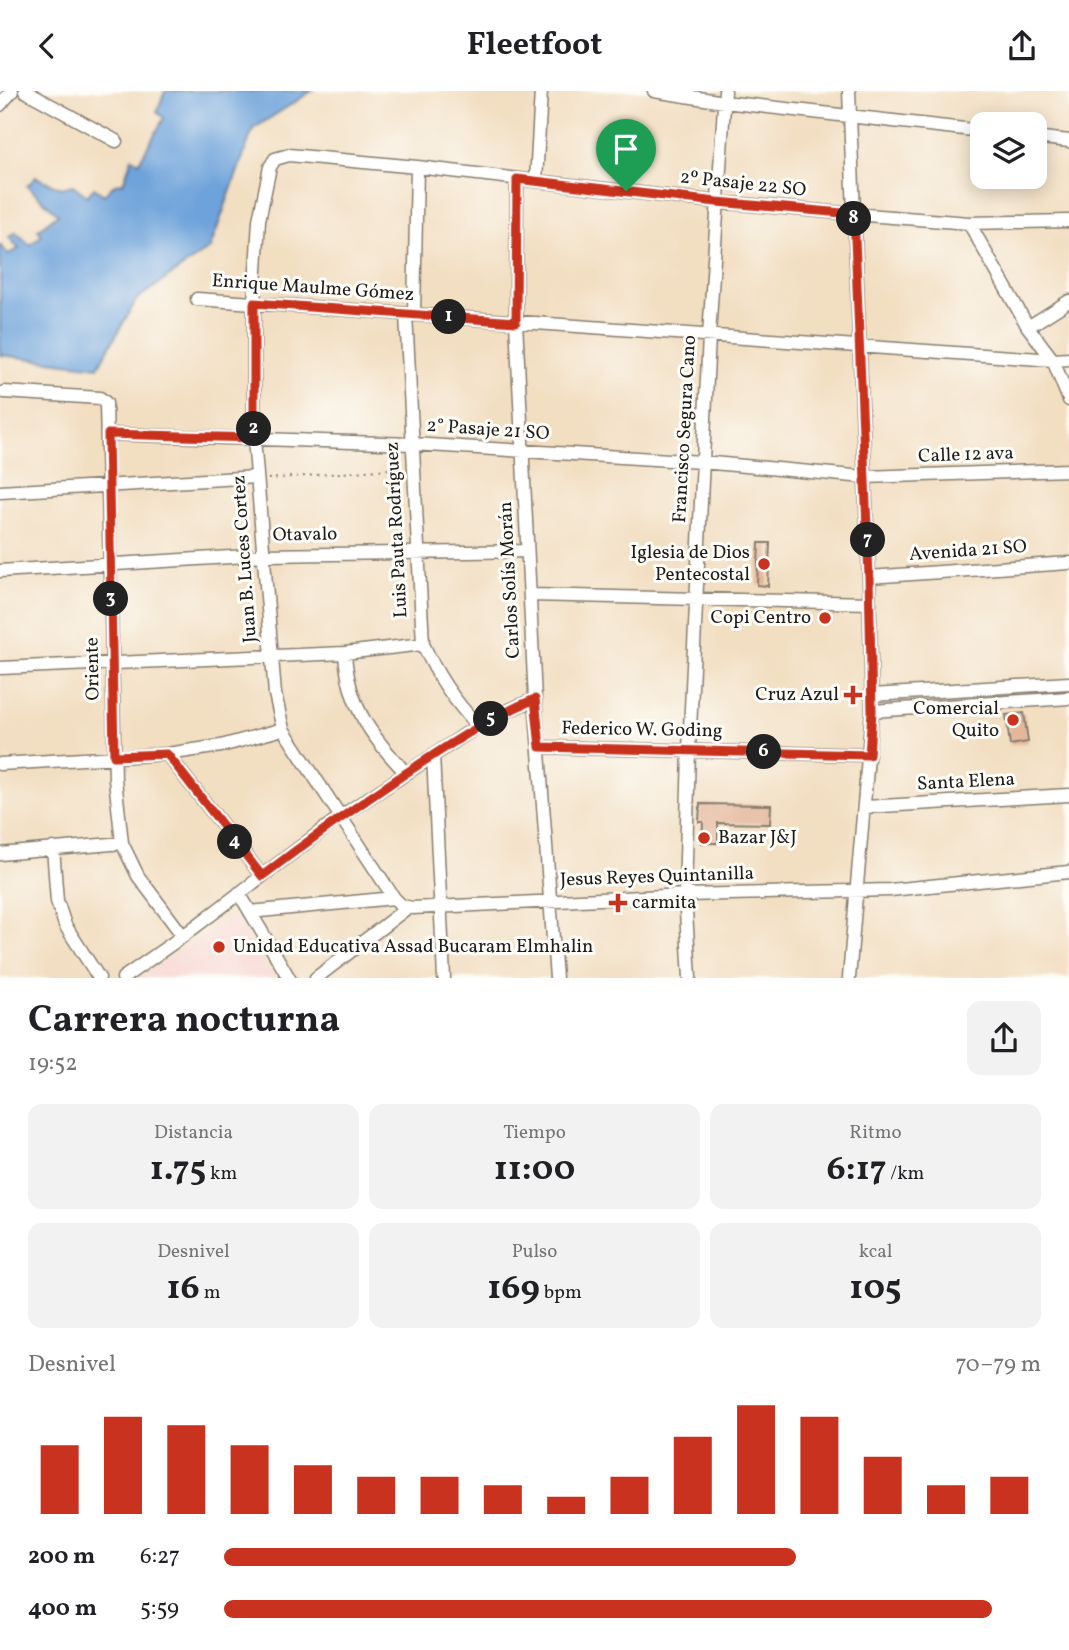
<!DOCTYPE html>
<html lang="es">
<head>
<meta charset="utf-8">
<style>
	body { margin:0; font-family:Vollkorn,serif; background:#f2f2f2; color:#202124; height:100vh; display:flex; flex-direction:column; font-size:26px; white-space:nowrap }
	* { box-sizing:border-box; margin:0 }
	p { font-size:23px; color:#757577 }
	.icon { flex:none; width:38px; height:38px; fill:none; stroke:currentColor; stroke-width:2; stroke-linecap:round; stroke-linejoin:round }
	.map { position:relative; height:887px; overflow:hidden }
	.details { display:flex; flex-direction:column; background:#fff; flex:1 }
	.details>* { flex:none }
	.tools { position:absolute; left:970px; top:21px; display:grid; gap:14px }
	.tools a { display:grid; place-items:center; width:77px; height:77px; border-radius:14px; background:#fff; box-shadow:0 4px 18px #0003; font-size:35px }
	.pin { position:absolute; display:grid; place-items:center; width:60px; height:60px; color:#fff; margin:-72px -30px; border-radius:50% 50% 50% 0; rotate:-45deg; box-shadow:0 0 7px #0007 }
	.pin .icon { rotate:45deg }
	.km { position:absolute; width:35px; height:35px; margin:-18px; border-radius:50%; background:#222; color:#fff; font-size:19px; line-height:35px; text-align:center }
	.round { display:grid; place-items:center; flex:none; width:74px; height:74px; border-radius:14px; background:#f2f2f2 }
	.summary { display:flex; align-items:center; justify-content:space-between; height:119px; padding:0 28px }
	h1 { font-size:38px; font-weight:700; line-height:52px }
	.stats { display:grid; grid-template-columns:repeat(3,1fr); gap:10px; height:119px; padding:7px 28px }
	.stats div { display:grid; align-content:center; border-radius:14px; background:#f2f2f2; text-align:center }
	.stats b { font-size:35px; font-weight:700 }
	.stats small { font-size:19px; font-weight:400 }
	.stats p { font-size:19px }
	.chart { height:196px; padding:14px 28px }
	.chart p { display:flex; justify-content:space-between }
	.chart svg { width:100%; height:126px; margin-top:7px; stroke:#c8321e; stroke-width:6 }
	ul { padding:0 28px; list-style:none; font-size:23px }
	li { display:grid; grid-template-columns:112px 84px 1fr; align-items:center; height:52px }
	li i { height:18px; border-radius:9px; background:#c8321e }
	header { display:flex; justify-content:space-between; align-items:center; height:91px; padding:0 28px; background:#fff; font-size:32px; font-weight:700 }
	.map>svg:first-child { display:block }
	.built { fill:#f7d0cc }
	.water { fill:#6da2da; stroke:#445f7b; stroke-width:2 }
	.building { fill:#e4b69a }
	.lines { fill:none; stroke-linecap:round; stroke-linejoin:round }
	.minor-casing { stroke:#877d6e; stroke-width:15 }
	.path { stroke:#877d6e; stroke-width:2; stroke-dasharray:2 5; stroke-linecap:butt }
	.minor { stroke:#fff; stroke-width:12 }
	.route-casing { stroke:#fff; stroke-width:14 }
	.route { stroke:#c8321e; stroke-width:9 }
	.poi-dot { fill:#c8321e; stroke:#fdfcf7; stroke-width:2.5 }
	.labels { text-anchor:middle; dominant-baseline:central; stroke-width:6; stroke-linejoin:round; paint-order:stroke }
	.street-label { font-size:19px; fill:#1c1c1c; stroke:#fdfcf7 }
	.poi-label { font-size:19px; fill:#1c1c1c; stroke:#fdfcf7; text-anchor:end }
</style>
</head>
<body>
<header><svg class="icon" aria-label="back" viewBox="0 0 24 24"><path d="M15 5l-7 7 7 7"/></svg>Fleetfoot<svg class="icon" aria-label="share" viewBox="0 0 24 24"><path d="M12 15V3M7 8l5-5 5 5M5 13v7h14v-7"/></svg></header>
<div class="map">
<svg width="1069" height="887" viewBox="0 0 1069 887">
	<rect width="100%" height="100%" fill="#fdfcf7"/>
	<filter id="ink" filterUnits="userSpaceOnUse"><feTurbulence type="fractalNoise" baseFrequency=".0143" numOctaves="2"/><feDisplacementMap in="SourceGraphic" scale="14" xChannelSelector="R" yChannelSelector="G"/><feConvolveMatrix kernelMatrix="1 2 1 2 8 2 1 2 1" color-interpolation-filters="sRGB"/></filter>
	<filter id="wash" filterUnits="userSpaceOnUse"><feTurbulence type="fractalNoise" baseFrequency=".00686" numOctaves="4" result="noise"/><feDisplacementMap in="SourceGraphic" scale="28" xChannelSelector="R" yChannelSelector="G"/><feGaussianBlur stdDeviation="1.57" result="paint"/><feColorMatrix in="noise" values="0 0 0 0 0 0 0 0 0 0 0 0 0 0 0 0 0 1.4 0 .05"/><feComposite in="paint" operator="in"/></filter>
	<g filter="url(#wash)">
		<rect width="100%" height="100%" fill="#f2dec1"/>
		<path class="built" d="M233 825 273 887H137Z"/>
		<path class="water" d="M165 0H312L253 38 210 157 137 208 98 276 0 264V154L8 163 19 158 9 146 16 141 30 154 42 144 38 139 58 123 27 95 36 86 61 97 73 94 87 105 94 97 104 104 115 93 123 92 132 67 139 71 164 27 157 21Z"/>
		<g id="blocks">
			<path class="building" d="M759 452H770L768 495 757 494Z
				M1024 622 1028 651 1010 654 1006 624Z
				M700 713 771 714 770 733 718 732V752H702L703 731H699Z"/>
		</g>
	</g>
	<g filter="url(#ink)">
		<use href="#blocks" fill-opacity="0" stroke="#877d6e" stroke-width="2"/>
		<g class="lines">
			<g class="minor-casing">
				<path id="minor" d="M25 0 116 50
					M654 0 724 11 982 40
					M849 0 869 486 872 620 849 887
					M0 14 12 0
					M1034 46 1069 50
					M517 88 516 231 535 608 556 887
					M536 90 541 0
					M969 132 1028 236 1053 269 1069 309
					M197 208 1053 269 1069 268
					M406 223 423 553C437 585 454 610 478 635
					M414 224 417 76
					M1028 236 1069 210
					M4 301 100 307 106 312 115 688 122 752 138 785 183 845
					M108 343 412 353 702 371 864 386 1069 379
					M0 401 257 386
					M0 480 265 464 527 460
					M869 486 1069 472
					M530 504 870 512
					M345 562C348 615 371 645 406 682
					M0 577 345 562 423 553
					M872 604 1069 592
					M872 620 1069 607
					M539 656 869 664
					M167 663 262 785
					M433 664 444 887
					M0 673 167 663 221 655 283 638
					M865 716 1069 704
					M53 757 57 810 65 834 99 887
					M0 763 122 752
					M239 802 289 887
					M394 807 283 638 275 603 254 347V212L259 129 270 76 275 68 289 64 417 76 717 111 854 123 969 132 1069 130
					M250 821 394 807 402 815 412 817 685 804 890 799 1069 781
					M123 887 183 845 340 726 478 635 507 620 535 608
					M316 887 407 817
					M690 887 685 804 689 659 709 245 725 0"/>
			</g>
			<path class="path" d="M268 388 402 377"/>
			<use href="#minor" class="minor"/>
		</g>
	</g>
	<g class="lines" filter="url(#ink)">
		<g class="route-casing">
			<path id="route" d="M517 88 717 111 854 123 869 486 872 620 869 664 540 656 535 608C488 627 447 655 406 682 357 715 309 749 262 785L167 663 114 665 108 343 254 347V212L516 231Z"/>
		</g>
		<use href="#route" class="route"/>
	</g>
	<g class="poi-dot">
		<circle cx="764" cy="473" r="7"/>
		<circle cx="825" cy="527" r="7"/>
		<path d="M849.5 593.5h7v7h7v7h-7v7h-7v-7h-7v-7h7z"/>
		<circle cx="1013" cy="629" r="7"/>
		<circle cx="704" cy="747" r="7"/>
		<path d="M614.5 801.5h7v7h7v7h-7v7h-7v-7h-7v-7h7z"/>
		<circle cx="219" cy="856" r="7"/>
	</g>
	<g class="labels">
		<g class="street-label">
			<text transform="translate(743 93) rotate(6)">2º Pasaje 22 SO</text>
			<text transform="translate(313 197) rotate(4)">Enrique Maulme Gómez</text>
			<text transform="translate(685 338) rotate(-87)">Francisco Segura Cano</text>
			<text transform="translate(488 339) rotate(4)">2° Pasaje 21 SO</text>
			<text transform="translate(966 364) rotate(-2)">Calle 12 ava</text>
			<text transform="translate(397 439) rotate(-93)">Luis Pauta Rodríguez</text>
			<text transform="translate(305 444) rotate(-1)">Otavalo</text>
			<text transform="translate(968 460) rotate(-4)">Avenida 21 SO</text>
			<text transform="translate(245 468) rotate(-94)">Juan B. Luces Cortez</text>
			<text transform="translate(510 489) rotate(-93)">Carlos Solís Morán</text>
			<text transform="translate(93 578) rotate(-91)">Oriente</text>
			<text transform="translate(642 639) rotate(1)">Federico W. Goding</text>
			<text transform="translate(966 691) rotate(-3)">Santa Elena</text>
			<text transform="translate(657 786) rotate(-2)">Jesus Reyes Quintanilla</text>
		</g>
		<g class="poi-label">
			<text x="750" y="462">Iglesia de Dios<tspan x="750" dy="22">Pentecostal</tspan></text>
			<text x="811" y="527">Copi Centro</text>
			<text x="839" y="604">Cruz Azul</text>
			<text x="999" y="618">Comercial<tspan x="999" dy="22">Quito</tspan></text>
			<text x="718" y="747" text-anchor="start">Bazar J&amp;J</text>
			<text x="632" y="812" text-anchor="start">carmita</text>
			<text x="233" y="856" text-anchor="start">Unidad Educativa Assad Bucaram Elmhalin</text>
		</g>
	</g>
</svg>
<div class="tools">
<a><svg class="icon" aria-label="layers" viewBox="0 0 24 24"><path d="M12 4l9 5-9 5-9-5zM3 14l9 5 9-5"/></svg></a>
</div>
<div class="pin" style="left:626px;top:100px;background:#1e9e55"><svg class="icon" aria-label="arrive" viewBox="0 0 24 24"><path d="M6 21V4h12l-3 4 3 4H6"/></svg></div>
<b class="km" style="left:449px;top:226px">1</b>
<b class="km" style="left:254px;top:338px">2</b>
<b class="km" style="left:111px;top:508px">3</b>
<b class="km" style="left:235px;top:751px">4</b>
<b class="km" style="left:491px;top:628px">5</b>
<b class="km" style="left:764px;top:661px">6</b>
<b class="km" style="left:868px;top:449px">7</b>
<b class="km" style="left:854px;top:128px">8</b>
</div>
<section class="details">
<div class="summary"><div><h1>Carrera nocturna</h1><p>19:52</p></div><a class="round"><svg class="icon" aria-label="share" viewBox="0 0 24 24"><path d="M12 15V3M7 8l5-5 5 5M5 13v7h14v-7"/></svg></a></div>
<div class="stats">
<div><p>Distancia</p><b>1.75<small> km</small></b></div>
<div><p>Tiempo</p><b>11:00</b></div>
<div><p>Ritmo</p><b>6:17<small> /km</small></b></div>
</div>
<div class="stats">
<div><p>Desnivel</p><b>16<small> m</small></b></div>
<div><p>Pulso</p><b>169<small> bpm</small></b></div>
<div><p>kcal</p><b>105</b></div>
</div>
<div class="chart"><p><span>Desnivel</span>70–79 m</p>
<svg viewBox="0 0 160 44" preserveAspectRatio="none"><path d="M5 44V20M15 44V10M25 44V13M35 44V20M45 44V27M55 44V31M65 44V31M75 44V34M85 44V38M95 44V31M105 44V17M115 44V6M125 44V10M135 44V24M145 44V34M155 44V31"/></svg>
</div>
<ul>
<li><b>200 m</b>6:27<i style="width:70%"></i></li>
<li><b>400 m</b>5:59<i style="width:94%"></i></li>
</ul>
</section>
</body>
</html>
